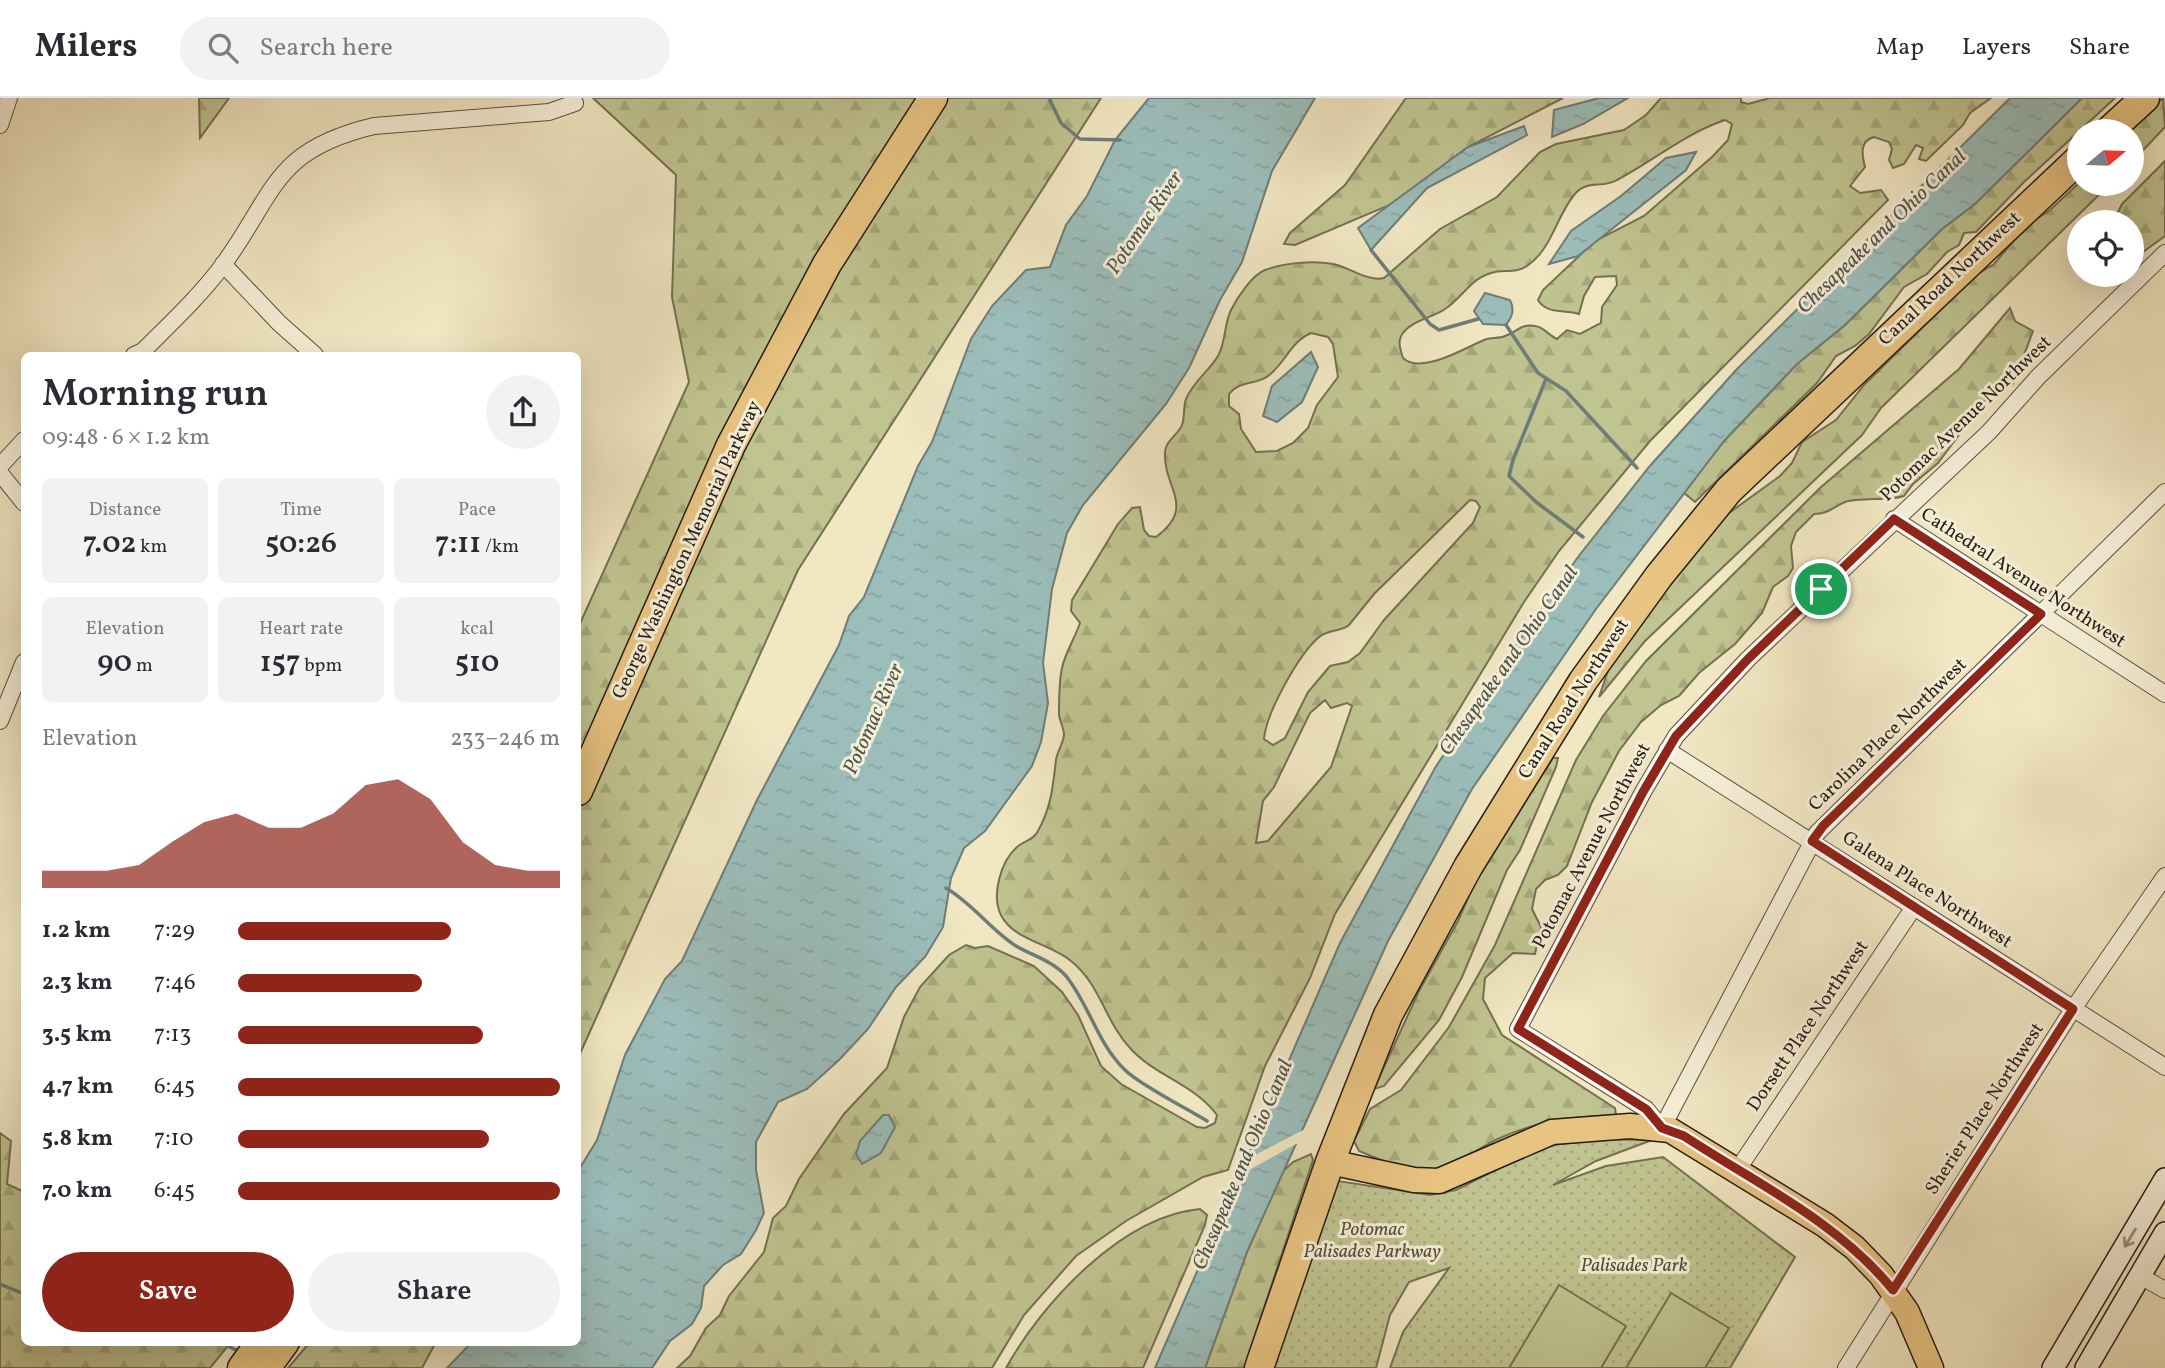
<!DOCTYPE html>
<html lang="en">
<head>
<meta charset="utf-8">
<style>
	body { margin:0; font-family:Vollkorn,serif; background:#f2f2f3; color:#2b2b33; height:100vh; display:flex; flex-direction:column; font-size:26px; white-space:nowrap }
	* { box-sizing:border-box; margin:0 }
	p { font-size:23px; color:#7c7c81 }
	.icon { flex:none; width:38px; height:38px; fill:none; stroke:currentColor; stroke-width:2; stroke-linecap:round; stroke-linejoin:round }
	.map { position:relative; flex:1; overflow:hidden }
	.panel { position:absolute; left:21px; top:254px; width:560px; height:994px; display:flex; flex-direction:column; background:#fff; border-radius:10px; box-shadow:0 7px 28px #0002 }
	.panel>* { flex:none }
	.needle { width:46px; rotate:71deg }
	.controls { position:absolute; left:2067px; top:21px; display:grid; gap:14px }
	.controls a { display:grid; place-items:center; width:77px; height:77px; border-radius:50%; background:#fff; box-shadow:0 7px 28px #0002; font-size:35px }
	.pin { position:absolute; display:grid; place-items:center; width:60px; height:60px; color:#fff; margin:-30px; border:4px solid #fff; border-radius:50%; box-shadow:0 2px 7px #0007 }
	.round { display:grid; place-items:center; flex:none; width:74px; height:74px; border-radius:37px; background:#f2f2f3 }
	.head { display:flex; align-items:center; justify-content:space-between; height:119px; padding:0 21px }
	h1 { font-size:38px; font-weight:600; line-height:52px }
	.stats { display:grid; grid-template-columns:repeat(3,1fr); gap:10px; height:119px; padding:7px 21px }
	.stats div { display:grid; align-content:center; border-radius:10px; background:#f2f2f3; text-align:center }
	.stats b { font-size:30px; font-weight:600 }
	.stats small { font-size:19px; font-weight:400 }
	.stats p { font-size:19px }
	.chart { height:196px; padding:14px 21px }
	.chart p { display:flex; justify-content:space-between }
	.chart svg { width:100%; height:126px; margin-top:7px; fill:#8f2418; opacity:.7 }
	.primary-button { display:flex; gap:14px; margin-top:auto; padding:14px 21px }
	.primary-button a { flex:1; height:80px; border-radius:42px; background:#8f2418; color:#fff; font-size:28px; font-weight:600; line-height:80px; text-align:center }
	.primary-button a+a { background:#f2f2f3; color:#2b2b33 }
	ul { padding:0 21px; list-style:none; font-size:23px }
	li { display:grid; grid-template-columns:112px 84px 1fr; align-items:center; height:52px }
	li i { height:18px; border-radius:9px; background:#8f2418 }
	header { display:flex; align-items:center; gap:42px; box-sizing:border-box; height:98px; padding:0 35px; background:#fff; border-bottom:2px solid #e1e1e2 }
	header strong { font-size:33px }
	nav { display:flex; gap:38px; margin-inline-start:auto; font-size:24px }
	.search { width:490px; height:63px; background:#f2f2f3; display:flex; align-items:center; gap:18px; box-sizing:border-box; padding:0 24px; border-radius:38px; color:#7c7c81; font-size:26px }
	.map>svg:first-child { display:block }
	.forest { fill:url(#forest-firs); stroke:#747052; stroke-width:2; fill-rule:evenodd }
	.park { fill:url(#park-dots); stroke:#747052; stroke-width:2 }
	.garden { fill:#c0c490; stroke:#747052; stroke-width:2 }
	.water { fill:url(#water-ripples); stroke:#6d7d78; stroke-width:2 }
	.pier { fill:#f1e7c3 }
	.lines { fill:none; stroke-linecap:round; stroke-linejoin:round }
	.stream { stroke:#6d7d78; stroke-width:3.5 }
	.street-casing { stroke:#5a4f3f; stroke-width:18 }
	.secondary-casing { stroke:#271c13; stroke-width:24 }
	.primary-casing { stroke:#271c13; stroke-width:27 }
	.highway-casing { stroke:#271c13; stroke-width:31 }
	.street { stroke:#f6efd8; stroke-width:16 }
	.secondary { stroke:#f6efd8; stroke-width:21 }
	.primary { stroke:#e8c482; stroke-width:24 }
	.highway { stroke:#e8c482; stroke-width:28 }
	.oneway { stroke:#99907f }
	.route-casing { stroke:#fff; stroke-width:14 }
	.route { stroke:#8f2418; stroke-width:9 }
	.labels { text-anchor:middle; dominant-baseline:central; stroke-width:6; stroke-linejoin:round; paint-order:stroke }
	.street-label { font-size:19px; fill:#271c13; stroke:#f6efd8 }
	.park-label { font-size:19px; font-style:italic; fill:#554e38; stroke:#f6efd8 }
	.water-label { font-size:21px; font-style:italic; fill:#50554e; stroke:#f6efd8 }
</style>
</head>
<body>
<header>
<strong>Milers</strong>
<div class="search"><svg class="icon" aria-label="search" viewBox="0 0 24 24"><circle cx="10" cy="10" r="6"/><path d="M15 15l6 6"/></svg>Search here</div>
<nav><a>Map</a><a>Layers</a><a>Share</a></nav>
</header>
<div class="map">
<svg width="2165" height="1270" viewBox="0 0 2165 1270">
	<defs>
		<pattern id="forest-firs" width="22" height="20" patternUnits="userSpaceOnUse" patternTransform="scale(1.75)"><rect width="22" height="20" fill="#c0c490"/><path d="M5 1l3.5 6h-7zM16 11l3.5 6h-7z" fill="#a5a87b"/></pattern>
		<pattern id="park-dots" width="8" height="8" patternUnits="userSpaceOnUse" patternTransform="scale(1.75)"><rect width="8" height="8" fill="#c0c490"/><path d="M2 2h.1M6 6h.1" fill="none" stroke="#a5a87b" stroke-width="1.8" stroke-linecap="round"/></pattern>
		<pattern id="water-ripples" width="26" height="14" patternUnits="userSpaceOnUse" patternTransform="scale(1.75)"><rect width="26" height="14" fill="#9cbebb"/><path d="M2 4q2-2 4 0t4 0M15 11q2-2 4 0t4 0" fill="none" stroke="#86a3a0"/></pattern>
	</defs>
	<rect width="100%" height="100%" fill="#f1e7c3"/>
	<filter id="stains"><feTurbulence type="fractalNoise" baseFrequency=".00286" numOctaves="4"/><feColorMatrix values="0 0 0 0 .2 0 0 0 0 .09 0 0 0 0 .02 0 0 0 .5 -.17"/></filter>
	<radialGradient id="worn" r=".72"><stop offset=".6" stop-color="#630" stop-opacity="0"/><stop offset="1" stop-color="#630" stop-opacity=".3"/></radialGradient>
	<path class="forest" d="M199 0H229L200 40Z
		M593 0H1101L798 472 578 960V530L689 284 672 199 676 77Z
		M1406 0H1563L1470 48 1392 106 1295 147 1284 146 1290 135 1345 87Z
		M1661 0H1741V4L1748 6 1770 0H1991L1970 15 1963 27 1926 63 1919 61 1923 50 1916 47 1904 66 1893 70 1889 62 1892 51 1889 44 1874 39C1859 43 1862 57 1865 69L1850 88 1860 95 1881 92 1888 102 1650 343 1559 453 1524 504 1335 816 1310 880 1265 968 1228 1072 1203 1079 1126 1123 1076 1158 1024 1217 992 1270H677L690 1258 706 1230 720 1217 729 1198 764 1154 773 1120 786 1108 799 1081 844 1016 887 970 904 919 920 889 949 857 966 847 975 850 988 848 1034 868 1062 894 1078 917 1101 968 1121 986 1197 1029 1205 1030 1215 1025 1217 1017C1194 986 1155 978 1130 950 1105 923 1100 886 1071 863 1051 846 1013 842 1001 817 991 797 1001 763 1017 749 1024 743 1034 742 1038 733 1051 710 1053 688 1056 662 1057 654 1063 646 1064 637 1064 630 1060 624 1059 617 1059 604 1059 583 1062 570 1065 555 1075 540 1080 525L1071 513 1072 502 1118 426 1132 410 1140 409 1144 432 1149 438 1156 439C1197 409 1163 390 1165 354 1166 342 1178 337 1182 327 1185 319 1183 309 1186 301 1193 284 1209 273 1218 258 1226 244 1224 226 1231 212 1237 200 1252 177 1265 172 1284 165 1313 162 1333 166 1349 169 1368 184 1384 180L1440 131 1497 99 1540 54 1556 46 1624 32 1646 17ZM1725 22 1732 26 1728 42 1712 59 1644 118 1595 143 1543 192 1538 202C1547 217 1565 211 1579 216L1584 198 1595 179 1616 178 1617 187 1602 209 1601 225 1580 236 1567 232 1557 241C1548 237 1544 229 1535 228 1522 225 1517 234 1505 238 1499 241 1491 239 1484 242 1465 250 1421 277 1403 260 1400 251 1397 243 1403 235 1413 222 1432 220 1445 211 1462 200 1470 181 1491 175 1503 171 1515 176 1527 168 1552 151 1556 119 1574 97 1587 81 1601 91 1617 82 1653 63 1686 35 1725 22ZM1311 235 1328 239 1333 246 1338 279 1317 307 1308 330 1293 345 1277 353 1256 354 1241 331 1239 316 1229 308V296C1240 282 1256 287 1268 278 1285 266 1290 244 1311 235ZM1470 402 1476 403 1480 409 1473 425 1384 522 1360 555 1348 564 1330 568 1308 594 1285 640 1273 647 1264 641C1266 615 1299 556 1319 539 1329 531 1341 534 1349 527L1374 496ZM1325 602 1331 610 1347 605 1352 608 1331 669 1268 743 1256 745 1263 703 1274 689 1310 615Z
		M2082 0H2115L2024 84 1976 134 1964 135 1959 147 1947 154 1927 176 1904 189 1869 236 1855 248 1836 258 1817 285 1695 404 1683 394 1724 343 1797 266 1845 227 1942 131 1975 106Z
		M2163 0 2165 29 2132 64V33H2129Z
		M2165 63V138L2132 162V124H2113L2122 106Z
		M2079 85 2110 86 1881 310 1862 337 1645 543 1599 599 1611 564 1707 436 1729 415 1780 378 1792 365 1802 344 1836 322 1864 287 1976 177 1994 166 2026 128 2050 112Z
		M2010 210 2015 223 2033 233 2013 286 1988 298 1938 365 1913 386 1904 398C1890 403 1858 399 1845 404 1833 409 1828 416 1814 416L1796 434 1791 448 1793 470 1788 478 1773 489 1762 515 1735 546 1699 575 1679 598 1661 607 1641 624 1619 653 1592 704 1567 768 1558 777 1545 782 1536 791 1532 811 1541 829 1535 856 1513 855 1485 880 1483 901 1502 937 1615 1010 1616 1017C1569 1019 1544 1021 1500 1040 1477 1050 1452 1072 1426 1072 1403 1073 1379 1061 1359 1053L1354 1043 1370 1011 1401 992 1449 929 1495 847 1576 662 1603 618 1646 563 1820 390 1959 271Z
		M1553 660H1558L1556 669 1520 752 1507 772 1462 879 1439 922 1384 988 1374 991 1419 893 1458 823 1478 777Z
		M0 1035 11 1043 7 1086 24 1094V1244H231L210 1270H0Z
		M1311 1056 1313 1062 1244 1270H1205L1247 1154 1282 1074 1293 1064Z
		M1200 1111 1207 1117 1205 1127 1143 1270H1006C1042 1205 1122 1118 1200 1111Z
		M310 1244H436L422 1270H288Z"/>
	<path class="park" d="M1584 1041 1652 1042 1596 1063 1553 1087 1606 1068 1663 1059 1795 1159 1730 1270H1390L1403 1234 1449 1170 1409 1184 1390 1217 1376 1270H1269L1338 1083 1430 1097 1456 1092 1540 1050Z"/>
	<path class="garden" d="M1559 1187 1626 1228 1601 1270H1509Z
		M1671 1195 1729 1230 1705 1270H1626Z"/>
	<path class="water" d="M1149 0H1315L1272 73 1242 164 1220 202 1189 270 1166 306 1083 407 1067 435 1052 491 1043 565 1048 605 1041 644 1032 668 985 733 964 750 951 780 943 829 925 859 896 889 868 931 839 962 807 991 778 1004 756 1044V1072L764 1115 756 1132 741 1156 723 1167 704 1188 701 1210 692 1226 670 1243 652 1270H447L472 1244H578V1073L597 1042 625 957 665 881 682 863 757 702 839 547 849 518 864 499 918 368 932 344 971 241 992 208 1026 172 1050 169 1066 127 1087 98 1115 42Z
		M1599 0H1628L1583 26 1552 39 1554 12Z
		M2010 0H2082L1975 106 1942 131 1845 227 1797 266 1724 343 1596 511 1472 691 1388 843 1247 1154 1205 1270H1155L1340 845 1435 670 1502 567 1578 459 1649 369 1737 271Z
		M1524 28 1527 37 1427 90 1371 152 1358 130 1468 49Z
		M1696 54 1686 72 1578 158 1549 166 1571 133 1621 98 1666 60Z
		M1485 195 1510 202C1515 212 1512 219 1506 227L1483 226 1474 213Z
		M1311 254 1318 269 1302 304 1277 324 1263 318 1272 288Z
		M883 1017H889L895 1029 881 1055 862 1066 856 1056 860 1043Z"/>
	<path class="pier" d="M1307 1030 1300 1044 1234 1080 1240 1065Z"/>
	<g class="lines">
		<path class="stream" d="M1049 0 1061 25 1080 41 1120 42
			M1371 152 1430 226 1439 232 1478 221
			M1506 227 1538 275 1566 293 1637 370
			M1546 281 1513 362 1509 378 1536 404 1583 439
			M946 790C973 806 991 832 1016 848 1033 858 1053 863 1066 878 1090 908 1097 945 1125 972 1140 987 1186 1010 1207 1023
			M0 1186 24 1196
			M220 1244 240 1254"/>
		<g class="street-casing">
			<path id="street" d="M0 27 9 0
				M2165 155 2038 279 1989 334 1748 561 1676 638 1643 694 1518 931 1646 1011 1662 1030 1817 735 2165 394
				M223 166 279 225 315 257
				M134 257 143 253C170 226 200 198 223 167 276 94 273 52 374 28L549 14 575 5
				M0 368 24 342
				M0 375 24 405
				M1894 421 2165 596
				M0 623 24 564
				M1667 652 2165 969
				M1738 1071 1914 809
				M2140 1178 2165 1192
				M1846 1270 2073 911 2165 778"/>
		</g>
		<g class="secondary-casing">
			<path id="secondary" d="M2053 1270 2165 1081
				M2086 1270 2165 1135"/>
		</g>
		<g class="primary-casing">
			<path id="primary" d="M1330 1064 1414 1082 1439 1083 1552 1034 1630 1028 1670 1032 1825 1127 1855 1150 1881 1177 1907 1214 1931 1270"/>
		</g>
		<g class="highway-casing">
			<path id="highway" d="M2109 33 2145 0
				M578 693 731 347 827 166 933 0
				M242 1270 261 1244
				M266 1270 285 1244
				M1259 1270 1330 1064 1388 917 1468 769 1583 583 1659 478 1729 392 2079 61"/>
		</g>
		<use href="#street" class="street"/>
		<use href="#secondary" class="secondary"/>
		<use href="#primary" class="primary"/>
		<use href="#highway" class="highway"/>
	</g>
	<defs><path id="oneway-shaft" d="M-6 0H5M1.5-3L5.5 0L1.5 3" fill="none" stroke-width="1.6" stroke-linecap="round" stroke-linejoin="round" transform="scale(1.75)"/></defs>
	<use class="oneway" href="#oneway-shaft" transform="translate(2130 1140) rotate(121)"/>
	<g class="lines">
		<g class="route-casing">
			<path id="route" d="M1894 421 2041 516 1823 728 1812 743 2073 911 1893 1192C1837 1123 1757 1086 1684 1038L1662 1030 1646 1011 1518 931 1643 694 1676 638 1748 561Z"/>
		</g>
		<use href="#route" class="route"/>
	</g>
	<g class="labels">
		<g class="street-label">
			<text transform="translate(1950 181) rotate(-43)">Canal Road Northwest</text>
			<text transform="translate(1966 321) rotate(-44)">Potomac Avenue Northwest</text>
			<text transform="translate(687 452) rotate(-65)">George Washington Memorial Parkway</text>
			<text transform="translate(2023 480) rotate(33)">Cathedral Avenue Northwest</text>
			<text transform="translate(1574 601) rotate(-57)">Canal Road Northwest</text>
			<text transform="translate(1888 637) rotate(-44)">Carolina Place Northwest</text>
			<text transform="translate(1592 748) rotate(-62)">Potomac Avenue Northwest</text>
			<text transform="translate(1927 792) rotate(33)">Galena Place Northwest</text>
			<text transform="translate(1808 928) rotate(-56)">Dorsett Place Northwest</text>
			<text transform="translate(1985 1011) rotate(-57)">Sherier Place Northwest</text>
		</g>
		<g class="park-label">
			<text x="1372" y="1132">Potomac<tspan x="1372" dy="22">Palisades Parkway</tspan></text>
			<text x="1634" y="1168">Palisades Park</text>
		</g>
		<g class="water-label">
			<text transform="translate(1145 125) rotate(-56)">Potomac River</text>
			<text transform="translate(1882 134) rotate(-44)">Chesapeake and Ohio Canal</text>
			<text transform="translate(1509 563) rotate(-55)">Chesapeake and Ohio Canal</text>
			<text transform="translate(874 621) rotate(-66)">Potomac River</text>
			<text transform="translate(1243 1067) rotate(-67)">Chesapeake and Ohio Canal</text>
		</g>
	</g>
	<rect width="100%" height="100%" filter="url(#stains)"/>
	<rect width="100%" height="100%" fill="url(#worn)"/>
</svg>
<div class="controls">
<a><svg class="needle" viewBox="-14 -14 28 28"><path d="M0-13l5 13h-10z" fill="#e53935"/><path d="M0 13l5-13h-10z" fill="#7c7c81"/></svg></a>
<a><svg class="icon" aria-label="locate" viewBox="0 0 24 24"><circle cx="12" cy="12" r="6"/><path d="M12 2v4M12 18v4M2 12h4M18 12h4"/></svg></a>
</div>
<div class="pin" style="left:1821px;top:491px;background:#1e9e55"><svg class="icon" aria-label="arrive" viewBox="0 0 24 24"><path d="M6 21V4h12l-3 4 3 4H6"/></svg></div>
<section class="panel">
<div class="head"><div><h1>Morning run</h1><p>09:48 · 6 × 1.2 km</p></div><a class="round"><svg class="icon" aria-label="share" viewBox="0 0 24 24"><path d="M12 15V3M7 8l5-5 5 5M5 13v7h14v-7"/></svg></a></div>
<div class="stats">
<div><p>Distance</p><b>7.02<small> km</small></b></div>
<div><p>Time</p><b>50:26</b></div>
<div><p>Pace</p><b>7:11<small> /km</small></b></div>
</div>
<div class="stats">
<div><p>Elevation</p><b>90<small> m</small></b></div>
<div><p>Heart rate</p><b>157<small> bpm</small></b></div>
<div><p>kcal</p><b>510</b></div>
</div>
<div class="chart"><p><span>Elevation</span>233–246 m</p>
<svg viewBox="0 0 160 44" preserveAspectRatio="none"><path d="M0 44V38L10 38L20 38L30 36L40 28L50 21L60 18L70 23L80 23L90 18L100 8L110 6L120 13L130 28L140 36L150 38L160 38V44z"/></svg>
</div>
<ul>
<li><b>1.2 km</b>7:29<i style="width:66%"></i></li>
<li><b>2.3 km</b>7:46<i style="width:57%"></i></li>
<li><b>3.5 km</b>7:13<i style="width:76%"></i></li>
<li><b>4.7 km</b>6:45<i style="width:100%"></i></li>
<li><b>5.8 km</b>7:10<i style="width:78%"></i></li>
<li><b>7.0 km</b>6:45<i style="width:100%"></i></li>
</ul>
<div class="primary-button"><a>Save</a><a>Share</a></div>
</section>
</div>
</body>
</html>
